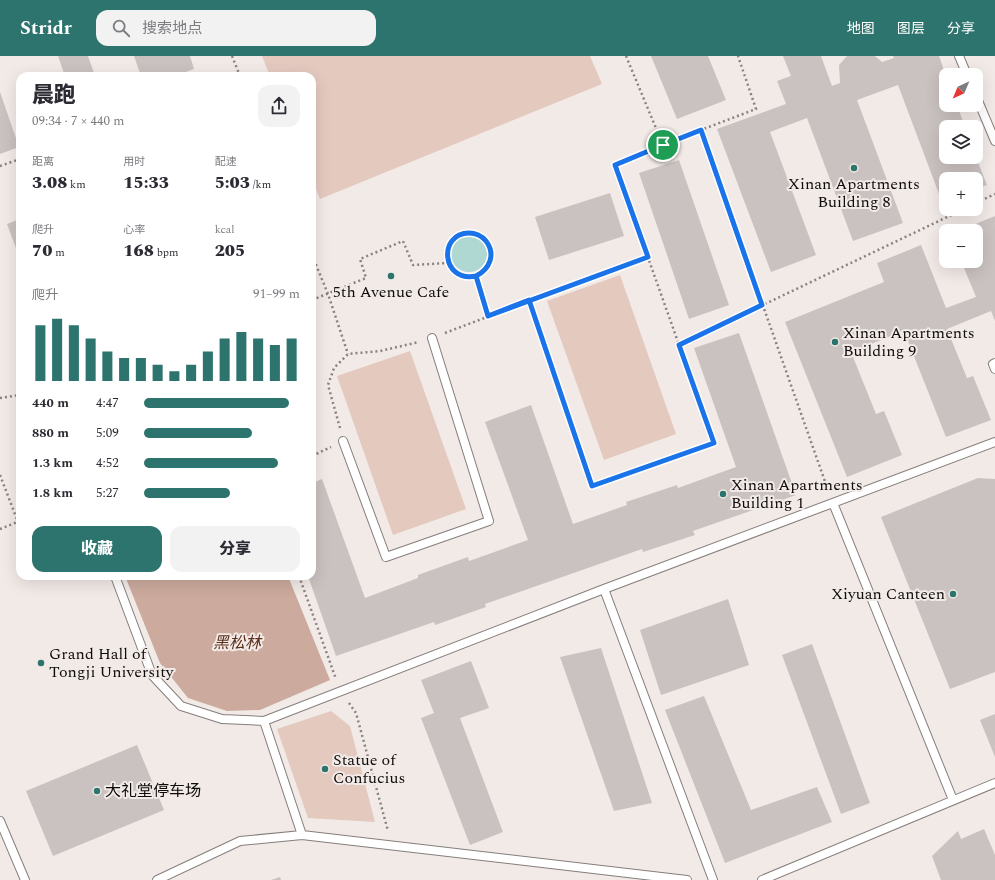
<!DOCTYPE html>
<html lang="zh">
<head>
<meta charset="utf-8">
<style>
	body { margin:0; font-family:Spectral,"Noto Sans SC",serif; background:#f2f2f3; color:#2b2b33; height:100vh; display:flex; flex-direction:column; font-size:15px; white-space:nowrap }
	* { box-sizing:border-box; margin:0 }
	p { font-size:13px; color:#7c7c81 }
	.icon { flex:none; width:22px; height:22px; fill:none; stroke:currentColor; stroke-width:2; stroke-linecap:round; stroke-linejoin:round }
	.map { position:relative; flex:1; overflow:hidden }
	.sheet { position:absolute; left:16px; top:16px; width:300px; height:508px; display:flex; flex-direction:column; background:#fff; border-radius:12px; box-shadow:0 4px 16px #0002 }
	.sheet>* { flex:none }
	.needle { width:26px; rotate:224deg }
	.controls { position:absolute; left:939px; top:12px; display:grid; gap:8px }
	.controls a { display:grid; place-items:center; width:44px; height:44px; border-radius:8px; background:#fff; box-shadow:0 4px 16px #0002; font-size:20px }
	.pin { position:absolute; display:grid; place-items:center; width:34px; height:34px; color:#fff; margin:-17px; border:2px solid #fff; border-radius:50%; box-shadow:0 1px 4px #0007 }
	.round { display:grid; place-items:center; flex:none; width:42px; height:42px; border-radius:12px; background:#f2f2f3 }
	.overview { display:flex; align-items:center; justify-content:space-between; height:68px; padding:0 16px }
	h1 { font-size:22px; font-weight:800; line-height:30px }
	.figures { display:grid; grid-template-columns:repeat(3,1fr); gap:6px; height:68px; padding:4px 16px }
	.figures div { display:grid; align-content:center }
	.figures b { font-size:17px; font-weight:800 }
	.figures small { font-size:11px; font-weight:400 }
	.figures p { font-size:11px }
	.chart { height:112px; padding:8px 16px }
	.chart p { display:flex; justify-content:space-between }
	.chart svg { width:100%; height:72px; margin-top:4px; stroke:#2c746d; stroke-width:6 }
	.action { display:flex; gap:8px; margin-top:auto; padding:8px 16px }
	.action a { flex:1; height:46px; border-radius:12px; background:#2c746d; color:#fff; font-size:16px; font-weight:800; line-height:46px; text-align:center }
	.action a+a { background:#f2f2f3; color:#2b2b33 }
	ul { padding:0 16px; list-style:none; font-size:13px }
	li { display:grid; grid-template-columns:64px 48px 1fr; align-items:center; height:30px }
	li i { height:10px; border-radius:5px; background:#2c746d }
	header { display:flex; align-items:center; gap:24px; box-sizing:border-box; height:56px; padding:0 20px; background:#2c746d; color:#fff }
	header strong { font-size:19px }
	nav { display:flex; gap:22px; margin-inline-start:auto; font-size:14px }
	.search { width:280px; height:36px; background:#f2f2f3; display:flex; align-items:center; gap:10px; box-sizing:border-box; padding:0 14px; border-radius:12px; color:#7c7c81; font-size:15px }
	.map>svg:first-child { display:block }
	.green { fill:#e4c9bf }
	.forest { fill:#ccaa9d }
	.water { fill:#afd8d3 }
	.building { fill:#cac2c0 }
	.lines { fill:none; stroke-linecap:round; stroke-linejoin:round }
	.service-casing { stroke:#857e7b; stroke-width:10 }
	.path { stroke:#888381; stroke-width:2.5; stroke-dasharray:2 3; stroke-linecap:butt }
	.service { stroke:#fff; stroke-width:8 }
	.route-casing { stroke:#fff; stroke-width:8 }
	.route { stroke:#1a73e8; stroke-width:5 }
	.poi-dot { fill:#2c746d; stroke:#f2eae7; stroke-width:1.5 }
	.labels { text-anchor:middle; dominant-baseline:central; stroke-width:4; stroke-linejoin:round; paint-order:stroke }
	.poi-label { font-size:16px; fill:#0e0c0b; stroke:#f2eae7; text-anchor:start }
	.park-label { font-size:16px; font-style:italic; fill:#5d2e1c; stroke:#f2eae7 }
</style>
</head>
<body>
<header>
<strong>Stridr</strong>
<div class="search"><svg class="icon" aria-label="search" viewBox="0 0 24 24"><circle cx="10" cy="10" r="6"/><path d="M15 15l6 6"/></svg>搜索地点</div>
<nav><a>地图</a><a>图层</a><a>分享</a></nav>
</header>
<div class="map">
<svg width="995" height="824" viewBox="0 0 995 824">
	<rect width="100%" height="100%" fill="#f2eae7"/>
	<path class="green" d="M262 0H590L602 28 320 143 312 123V20H270Z
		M620 219 676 378 604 404 547 245Z
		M410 295 466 453 393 479 337 320Z
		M331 655 350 670 375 766 308 762 277 673Z"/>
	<path class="forest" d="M125 520H288L330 624 260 654 227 655 188 642 160 607Z"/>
	<path class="water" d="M451 198a18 18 0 1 1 36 0a18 18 0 1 1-36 0Z"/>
	<path class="building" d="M58 0H88L95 20H65Z
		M134 0H190L194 13 175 20H141Z
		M651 0H708L726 44 677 63Z
		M783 0H821L832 30 840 27 839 9 847 0H875L882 6 894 2 893 0H939L946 20V49H957L965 71H946V101H976L987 129 976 133V123H946V144L942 146 898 29 857 44 903 167 853 185 807 62 770 76 816 199 771 216 717 73 786 48 777 25 791 20Z
		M0 36 19 91 0 98Z
		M679 104 729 249 689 263 639 117Z
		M610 137 624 180 549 204 535 161Z
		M995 160V265L991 255 947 273 967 322 973 320 991 364 946 381 904 275 851 296 876 358 884 355 902 399 847 421 785 266 884 226 877 207 921 189 946 252 976 241 964 212 977 207 976 204V175H964L963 173Z
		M20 163V203L7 168Z
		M739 277 796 439 693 475 695 479 643 496 642 493 485 548 486 551 435 569 434 566 336 600 308 520H312V427L322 423 365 542 418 522V519L468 501 469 505 528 484 485 366 531 349 573 468 627 449 626 446 677 429 678 432 736 411 694 292Z
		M978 422 995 423V616L950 633 881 461Z
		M728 543 749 609 661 639 640 574Z
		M812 588 870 747 841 758 782 599Z
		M601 592 652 747 614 755 560 601Z
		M471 605 489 652 460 662 503 776 470 789 421 662 434 657 421 624Z
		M704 640 751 754 817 731 832 766 725 807 665 654Z
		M995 658V701L980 664Z
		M137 689 164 754 53 800 26 735Z
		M984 773 995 799V824H941L932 800 958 775 961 783Z
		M280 821 281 824H271Z"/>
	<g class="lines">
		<g class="service-casing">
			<path id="service" d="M959 0 967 19
				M976 40 995 85
				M995 307 993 308 995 313
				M343 385 386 501 489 465 432 282
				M833 447 953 744
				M115 520 152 619 181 650 222 663 264 665
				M604 533 713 824
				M0 765 25 824
				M302 779 264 665 604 533 995 386
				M157 824 240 785 302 779 687 824
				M762 824 995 727"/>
		</g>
		<path class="path" d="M232 0 240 20
			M626 0 663 89
			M701 74 828 434
			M0 110 20 103
			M976 147 995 138
			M447 199a22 22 0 1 1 44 0a22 22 0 1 1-44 0Z
			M312 199 328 238 348 298
			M476 220 489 260
			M312 244 366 222 360 203 403 185 413 209 448 207
			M529 245 592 429 714 387 615 109 701 74 756 53 738 0
			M445 277 529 245 648 201
			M679 289 964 153
			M0 342 20 339
			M340 372 328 329 334 312 348 298 380 295 419 286
			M312 400 331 391
			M0 419 18 466
			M0 473 20 465
			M299 520 336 623
			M349 647 356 657 388 775"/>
		<use href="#service" class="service"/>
	</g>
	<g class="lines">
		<g class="route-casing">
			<path id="route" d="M663 89 615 109 648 201 488 260 476 220C441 227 438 177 469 177 475 177 482 180 486 185 496 198 490 213 476 220L488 260 529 244 592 430 714 387 679 289 762 249 701 74 663 89"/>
		</g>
		<use href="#route" class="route"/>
	</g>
	<g class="poi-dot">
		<circle cx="854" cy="112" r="4"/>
		<circle cx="391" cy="220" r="4"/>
		<circle cx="835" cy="286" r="4"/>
		<circle cx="723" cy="438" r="4"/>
		<circle cx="953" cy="538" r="4"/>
		<circle cx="41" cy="607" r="4"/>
		<circle cx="325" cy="713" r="4"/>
		<circle cx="97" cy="735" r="4"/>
	</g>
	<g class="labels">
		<g class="poi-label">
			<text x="854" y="128" text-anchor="middle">Xinan Apartments<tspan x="854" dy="18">Building 8</tspan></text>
			<text x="391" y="236" text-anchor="middle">5th Avenue Cafe</text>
			<text x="843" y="277">Xinan Apartments<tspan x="843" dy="18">Building 9</tspan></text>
			<text x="731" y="429">Xinan Apartments<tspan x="731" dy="18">Building 1</tspan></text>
			<text x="945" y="538" text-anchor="end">Xiyuan Canteen</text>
			<text x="49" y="598">Grand Hall of<tspan x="49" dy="18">Tongji University</tspan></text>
			<text x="333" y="704">Statue of<tspan x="333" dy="18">Confucius</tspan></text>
			<text x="105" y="735">大礼堂停车场</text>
		</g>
		<g class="park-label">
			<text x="237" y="587">黑松林</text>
		</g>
	</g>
</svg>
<div class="controls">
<a><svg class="needle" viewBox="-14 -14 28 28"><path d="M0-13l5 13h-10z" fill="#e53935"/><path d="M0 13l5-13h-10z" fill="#7c7c81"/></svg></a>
<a><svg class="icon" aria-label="layers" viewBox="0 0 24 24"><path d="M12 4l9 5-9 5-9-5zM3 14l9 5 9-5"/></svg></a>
<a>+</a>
<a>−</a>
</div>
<div class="pin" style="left:663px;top:89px;background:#1e9e55"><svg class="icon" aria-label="arrive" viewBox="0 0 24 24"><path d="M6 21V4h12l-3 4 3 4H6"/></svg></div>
<section class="sheet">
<div class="overview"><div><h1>晨跑</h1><p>09:34 · 7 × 440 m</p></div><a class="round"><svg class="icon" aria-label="share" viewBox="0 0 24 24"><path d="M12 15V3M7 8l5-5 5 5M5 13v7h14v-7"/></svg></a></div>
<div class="figures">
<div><p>距离</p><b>3.08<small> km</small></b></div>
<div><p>用时</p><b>15:33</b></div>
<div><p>配速</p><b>5:03<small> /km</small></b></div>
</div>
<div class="figures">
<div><p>爬升</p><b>70<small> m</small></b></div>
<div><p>心率</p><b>168<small> bpm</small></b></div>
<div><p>kcal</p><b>205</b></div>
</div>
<div class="chart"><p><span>爬升</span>91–99 m</p>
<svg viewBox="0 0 160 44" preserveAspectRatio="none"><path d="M5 44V10M15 44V6M25 44V10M35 44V18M45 44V26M55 44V30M65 44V30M75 44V34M85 44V38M95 44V34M105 44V26M115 44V18M125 44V14M135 44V18M145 44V22M155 44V18"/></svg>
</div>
<ul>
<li><b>440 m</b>4:47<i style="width:93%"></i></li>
<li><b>880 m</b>5:09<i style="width:69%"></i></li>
<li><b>1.3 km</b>4:52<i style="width:86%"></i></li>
<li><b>1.8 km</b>5:27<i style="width:55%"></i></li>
</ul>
<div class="action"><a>收藏</a><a>分享</a></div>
</section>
</div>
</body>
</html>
